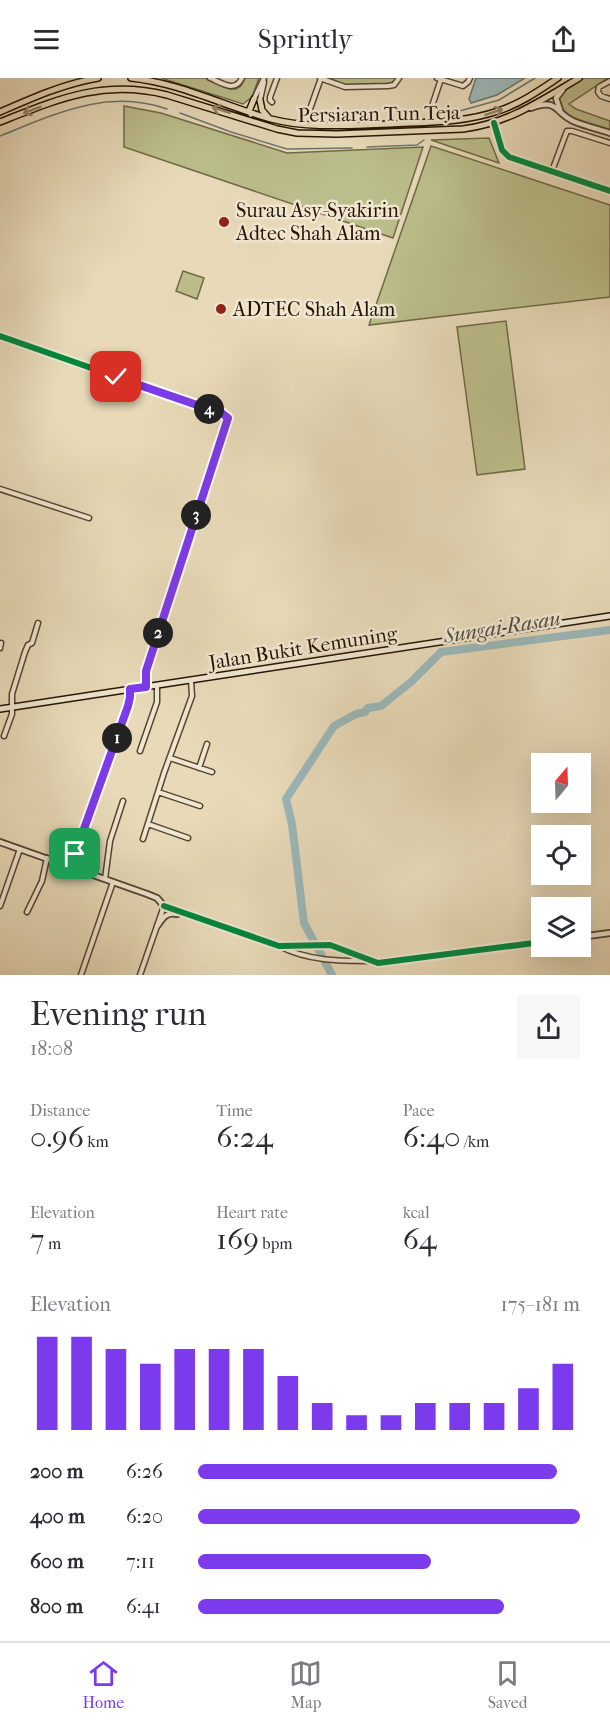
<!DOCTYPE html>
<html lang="en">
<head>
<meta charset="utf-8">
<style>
	body { margin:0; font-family:"IM FELL French Canon",serif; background:#f7f7f7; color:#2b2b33; height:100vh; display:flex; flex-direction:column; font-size:22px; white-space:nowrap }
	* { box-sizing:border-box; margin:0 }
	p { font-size:20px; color:#7c7c81 }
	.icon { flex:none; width:33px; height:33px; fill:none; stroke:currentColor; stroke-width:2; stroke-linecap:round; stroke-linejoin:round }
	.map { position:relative; height:897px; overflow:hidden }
	.details { display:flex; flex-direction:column; background:#fff; flex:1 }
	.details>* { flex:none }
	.needle { width:39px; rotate:19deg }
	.controls { position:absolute; left:531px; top:675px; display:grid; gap:12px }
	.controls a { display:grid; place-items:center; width:60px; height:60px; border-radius:0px; background:#fff; box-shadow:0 6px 24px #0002; font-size:30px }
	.pin { position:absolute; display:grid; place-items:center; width:51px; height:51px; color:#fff; margin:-26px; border-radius:12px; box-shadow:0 3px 9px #0006 }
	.km { position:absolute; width:30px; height:30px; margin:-15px; border-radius:50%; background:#222; color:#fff; font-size:16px; line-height:30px; text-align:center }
	.round { display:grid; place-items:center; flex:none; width:63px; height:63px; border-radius:0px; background:#f7f7f7 }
	.summary { display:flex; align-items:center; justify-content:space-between; height:102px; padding:0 30px }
	h1 { font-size:33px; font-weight:600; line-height:45px }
	.stats { display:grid; grid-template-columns:repeat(3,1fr); gap:9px; height:102px; padding:6px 30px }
	.stats div { display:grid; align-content:center }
	.stats b { font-size:30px; font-weight:600 }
	.stats small { font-size:16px; font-weight:400 }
	.stats p { font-size:16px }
	.chart { height:168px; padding:12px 30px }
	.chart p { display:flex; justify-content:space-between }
	.chart svg { width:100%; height:108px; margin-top:6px; stroke:#7c3aed; stroke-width:6 }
	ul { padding:0 30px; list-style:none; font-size:20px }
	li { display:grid; grid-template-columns:96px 72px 1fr; align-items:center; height:45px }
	li i { height:15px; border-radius:8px; background:#7c3aed }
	header { display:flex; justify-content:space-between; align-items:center; height:78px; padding:0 30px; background:#fff; font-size:27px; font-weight:600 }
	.tabs { display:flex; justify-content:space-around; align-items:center; height:84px; border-top:2px solid #e1e1e2; background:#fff; font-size:16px; color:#7c7c81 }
	.tabs a { display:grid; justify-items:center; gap:3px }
	.tabs .current { color:#7c3aed }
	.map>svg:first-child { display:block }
	.green { fill:#bbbe8b; stroke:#706946; stroke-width:1.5 }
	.water { fill:#9bb8ba; stroke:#6c7670; stroke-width:1.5 }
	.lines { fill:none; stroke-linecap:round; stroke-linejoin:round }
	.stream { stroke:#6c7670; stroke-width:1.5 }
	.river { stroke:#9bb8ba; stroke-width:8 }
	.minor-casing { stroke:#564630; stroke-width:7 }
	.tertiary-casing { stroke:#564630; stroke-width:8 }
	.secondary-casing { stroke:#251402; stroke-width:8 }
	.primary-casing { stroke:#251402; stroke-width:8 }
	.minor { stroke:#f0e7d2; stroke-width:4 }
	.tertiary { stroke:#f0e7d2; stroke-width:4.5 }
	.secondary { stroke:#f0e7d2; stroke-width:5 }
	.primary { stroke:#e8dab9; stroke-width:5 }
	.cycleway-casing { stroke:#f0e7d2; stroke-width:10 }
	.cycleway { stroke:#00873e; stroke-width:6 }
	.oneway { stroke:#908167 }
	.route-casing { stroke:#fff; stroke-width:12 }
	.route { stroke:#7c3aed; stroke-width:8 }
	.poi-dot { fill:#8f2418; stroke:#f0e7d2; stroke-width:2 }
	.labels { text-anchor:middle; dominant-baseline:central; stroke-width:5; stroke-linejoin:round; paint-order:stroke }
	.street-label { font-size:20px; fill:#251402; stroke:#f0e7d2 }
	.poi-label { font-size:20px; fill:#251402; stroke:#f0e7d2; text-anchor:start }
	.water-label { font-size:21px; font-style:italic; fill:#4e4d42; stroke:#f0e7d2 }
</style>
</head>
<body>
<header><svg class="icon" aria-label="menu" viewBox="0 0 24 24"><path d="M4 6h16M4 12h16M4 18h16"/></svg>Sprintly<svg class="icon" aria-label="share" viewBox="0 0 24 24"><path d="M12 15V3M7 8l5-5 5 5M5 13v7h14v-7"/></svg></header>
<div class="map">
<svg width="610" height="897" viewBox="0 0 610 897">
	<rect width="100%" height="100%" fill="#e8dab9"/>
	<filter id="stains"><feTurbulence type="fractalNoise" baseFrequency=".00333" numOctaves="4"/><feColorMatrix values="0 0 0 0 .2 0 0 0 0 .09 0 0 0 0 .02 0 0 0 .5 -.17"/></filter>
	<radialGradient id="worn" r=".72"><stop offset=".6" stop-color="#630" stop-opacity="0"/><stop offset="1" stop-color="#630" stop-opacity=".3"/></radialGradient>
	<path class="green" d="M161 0H205L230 11H236L241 8 245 0H259L252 19 243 26Z
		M328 0H396L395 4 389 6 346 7Z
		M584 0H608L569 26 576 31 610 43V52C593 47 558 41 558 18L562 14Z
		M124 28 161 35 287 75 423 69 393 160 124 69Z
		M489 60 499 85 431 62Z
		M431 68 610 127V219L369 247Z
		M183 193 204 200 197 221 176 213Z
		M506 243 525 391 477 397 457 249Z"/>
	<path class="water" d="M476 0H525L497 17 471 25 469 21Z"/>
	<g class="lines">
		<path class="stream" d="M456 34 499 22 535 0
			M180 35 231 54 287 71 352 70
			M0 58C55 36 107 10 167 31
			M367 69 417 67 424 62"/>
		<path class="river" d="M332 897 304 845 292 746 286 721 334 648 356 636 365 634 368 630 381 628 411 604 441 574 610 552"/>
		<g class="minor-casing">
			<path id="minor" d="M210 0C222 5 235 15 242 0
				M320 0 345 9 388 8 394 7 399 0
				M437 0 463 8 468 4 470 0
				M610 3 599 9 598 14 601 18 610 21
				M254 21 264 0
				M260 22 264 4
				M272 24 270 22V19L277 0
				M433 25 441 1
				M310 31 321 0
				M494 45 502 72 509 79 610 113
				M552 93 567 53H572L610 65
				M0 258 223 336 228 340 146 593V609
				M0 411 89 440
				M0 570 1 565
				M4 658 12 636V616L25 574 28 567 32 565 38 545
				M140 673 157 624V607
				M170 680 212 694
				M199 690 207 666
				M158 714 200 728
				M148 746 188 760
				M143 761 164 695 192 618 191 602
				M70 789 128 628 131 617 130 611
				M105 801 110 763 123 723
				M0 828 20 771
				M27 834 42 803 47 780
				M279 868C308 883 339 883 371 883
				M81 897 113 804
				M140 897 164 828"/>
		</g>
		<g class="tertiary-casing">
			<path id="tertiary" d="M531 30C558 20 554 34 573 43 585 48 598 51 610 55
				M560 32 556 20 563 11
				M0 764 147 816 157 820 164 828 279 868 330 867 378 885 542 864
				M158 847C163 839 167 834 177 836
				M580 859 610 855"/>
		</g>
		<g class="secondary-casing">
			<path id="secondary" d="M0 631 610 538"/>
		</g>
		<g class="primary-casing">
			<path id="primary" d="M131 0C180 5 224 28 271 41 310 51 351 47 390 46 426 44 463 45 498 33 520 26 540 12 558 0
				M260 22 262 32 268 39
				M0 34C32 20 63 6 98 0
				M251 36 249 33 254 21
				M0 44C58 21 103 1 167 17L277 51 297 55 337 56 463 51C509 45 540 23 579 0"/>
		</g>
		<use href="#minor" class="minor"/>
		<use href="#tertiary" class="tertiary"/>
		<use href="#secondary" class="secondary"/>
		<use href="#primary" class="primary"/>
		<g class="cycleway-casing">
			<path id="cycleway" d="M494 45 502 72 509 79 610 113
				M0 258 223 336 228 340 146 593V609
				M70 789 128 628 131 617 130 611
				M164 828 279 868 330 867 378 885 542 864"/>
		</g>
		<use href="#cycleway" class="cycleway"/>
	</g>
	<defs><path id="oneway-shaft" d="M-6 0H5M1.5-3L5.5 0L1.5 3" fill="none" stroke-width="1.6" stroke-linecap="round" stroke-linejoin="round" transform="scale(1.5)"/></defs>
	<g class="oneway">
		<use href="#oneway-shaft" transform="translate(32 32) rotate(159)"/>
		<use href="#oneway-shaft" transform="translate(221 32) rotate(-162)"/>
		<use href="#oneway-shaft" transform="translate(494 34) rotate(-18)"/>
	</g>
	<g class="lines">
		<g class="route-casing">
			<path id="route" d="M75 776 128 628 130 619V611L146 609V593L228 340 223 336 116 299"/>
		</g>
		<use href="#route" class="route"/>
	</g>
	<g class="poi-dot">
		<circle cx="224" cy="144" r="6"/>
		<circle cx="221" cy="231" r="6"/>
	</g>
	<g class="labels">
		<g class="street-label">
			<text transform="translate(379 36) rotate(-1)">Persiaran Tun Teja</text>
			<text transform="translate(303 570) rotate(-9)">Jalan Bukit Kemuning</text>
		</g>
		<g class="poi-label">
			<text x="236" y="132">Surau Asy-Syakirin<tspan x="236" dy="23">Adtec Shah Alam</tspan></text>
			<text x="233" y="231">ADTEC Shah Alam</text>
		</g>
		<g class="water-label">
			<text transform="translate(502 549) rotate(-9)">Sungai Rasau</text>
		</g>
	</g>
	<rect width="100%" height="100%" filter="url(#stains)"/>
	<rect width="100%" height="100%" fill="url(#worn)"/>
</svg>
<div class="controls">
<a><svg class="needle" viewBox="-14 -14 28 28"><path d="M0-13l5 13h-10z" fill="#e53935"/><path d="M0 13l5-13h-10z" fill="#7c7c81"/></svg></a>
<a><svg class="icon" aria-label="locate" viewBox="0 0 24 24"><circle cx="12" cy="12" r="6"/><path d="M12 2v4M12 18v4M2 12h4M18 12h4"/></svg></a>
<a><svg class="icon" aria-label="layers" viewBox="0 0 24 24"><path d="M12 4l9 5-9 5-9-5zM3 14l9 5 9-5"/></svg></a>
</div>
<div class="pin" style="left:75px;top:776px;background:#1e9e55"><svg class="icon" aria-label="arrive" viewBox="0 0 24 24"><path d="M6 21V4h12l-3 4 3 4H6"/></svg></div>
<div class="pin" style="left:116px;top:299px;background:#d93025"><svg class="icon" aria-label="check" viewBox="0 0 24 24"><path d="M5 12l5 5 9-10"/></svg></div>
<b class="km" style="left:117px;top:660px">1</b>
<b class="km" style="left:158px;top:555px">2</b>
<b class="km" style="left:196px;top:437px">3</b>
<b class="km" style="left:209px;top:331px">4</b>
</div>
<section class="details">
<div class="summary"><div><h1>Evening run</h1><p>18:08</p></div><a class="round"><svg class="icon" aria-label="share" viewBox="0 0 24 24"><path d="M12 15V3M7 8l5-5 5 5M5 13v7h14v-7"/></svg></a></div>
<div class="stats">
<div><p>Distance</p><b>0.96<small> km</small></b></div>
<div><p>Time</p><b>6:24</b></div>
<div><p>Pace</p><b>6:40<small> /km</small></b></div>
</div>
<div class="stats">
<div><p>Elevation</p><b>7<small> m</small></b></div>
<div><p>Heart rate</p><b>169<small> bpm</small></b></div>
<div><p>kcal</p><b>64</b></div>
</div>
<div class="chart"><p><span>Elevation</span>175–181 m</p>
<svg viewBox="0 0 160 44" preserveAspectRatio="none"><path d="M5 44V6M15 44V6M25 44V11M35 44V17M45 44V11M55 44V11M65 44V11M75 44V22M85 44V33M95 44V38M105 44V38M115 44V33M125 44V33M135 44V33M145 44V27M155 44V17"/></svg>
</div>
<ul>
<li><b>200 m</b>6:26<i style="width:94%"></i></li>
<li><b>400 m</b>6:20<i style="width:100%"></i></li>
<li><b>600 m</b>7:11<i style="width:61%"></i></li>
<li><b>800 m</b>6:41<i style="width:80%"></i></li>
</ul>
</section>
<nav class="tabs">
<a class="current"><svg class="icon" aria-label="home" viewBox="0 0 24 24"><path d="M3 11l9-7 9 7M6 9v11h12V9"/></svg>Home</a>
<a><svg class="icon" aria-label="map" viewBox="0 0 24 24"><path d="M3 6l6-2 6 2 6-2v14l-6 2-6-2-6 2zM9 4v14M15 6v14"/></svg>Map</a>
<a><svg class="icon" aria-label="saved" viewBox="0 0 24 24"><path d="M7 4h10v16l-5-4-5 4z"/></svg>Saved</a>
</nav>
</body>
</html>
